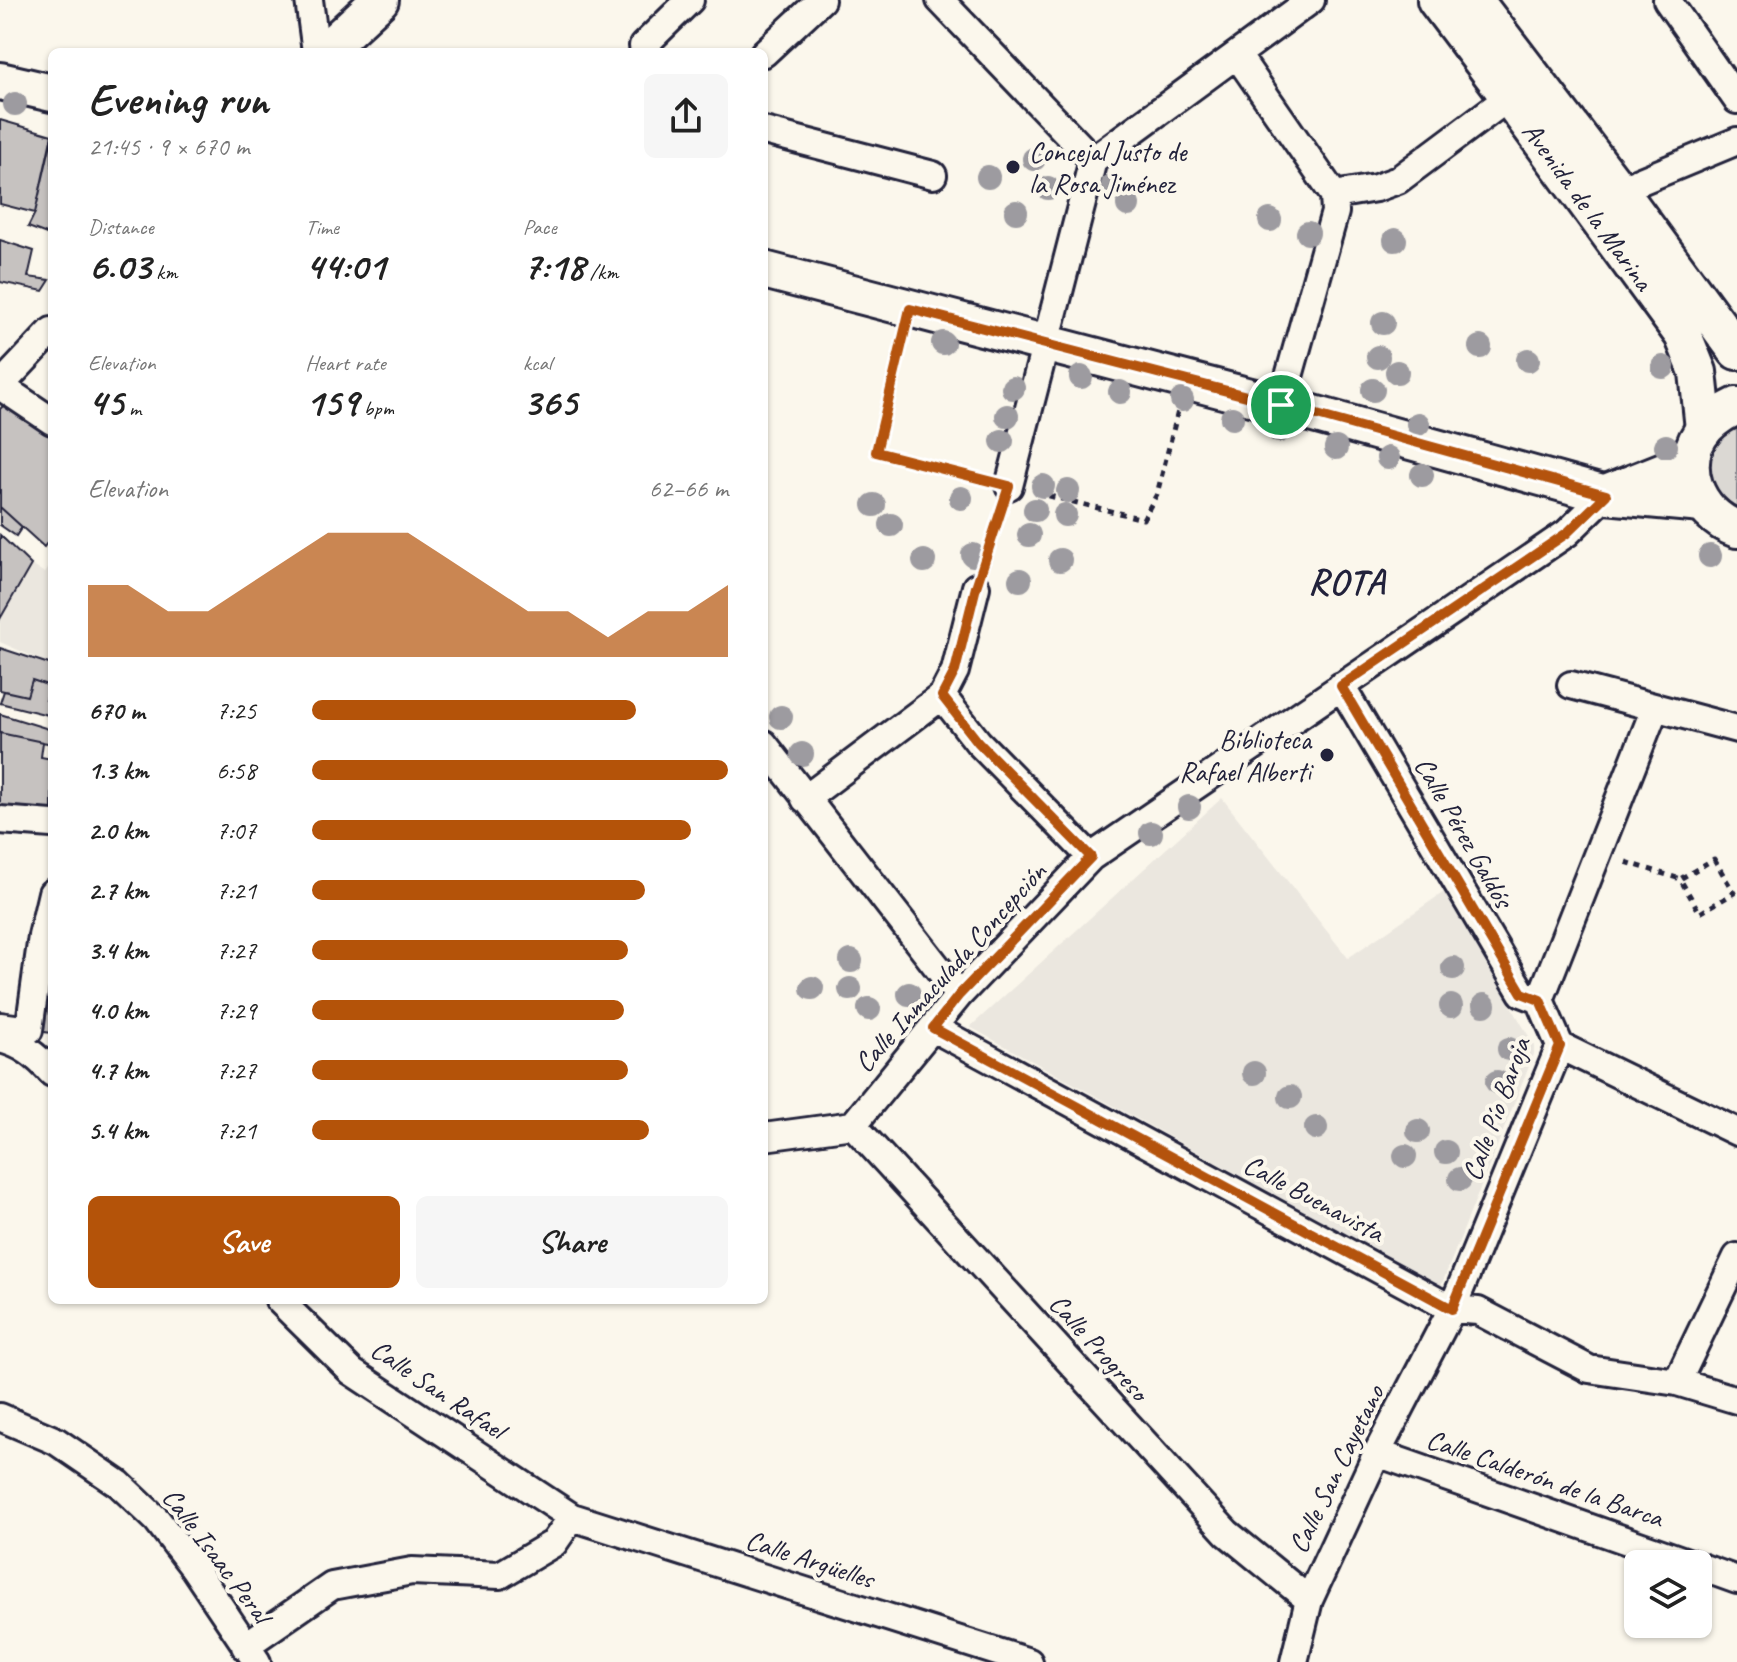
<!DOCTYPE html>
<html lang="en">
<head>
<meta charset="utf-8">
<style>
	body { margin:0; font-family:Caveat,sans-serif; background:#f6f6f6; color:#222; height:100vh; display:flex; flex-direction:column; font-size:30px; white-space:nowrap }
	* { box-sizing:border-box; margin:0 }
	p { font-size:26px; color:#767676 }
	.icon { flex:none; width:44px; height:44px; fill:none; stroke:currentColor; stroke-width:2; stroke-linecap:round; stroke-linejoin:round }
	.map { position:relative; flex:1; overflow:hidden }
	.side { position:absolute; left:48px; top:48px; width:720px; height:1256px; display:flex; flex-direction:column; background:#fff; border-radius:12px; box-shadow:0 2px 6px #0004 }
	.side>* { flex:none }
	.tools { position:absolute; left:1624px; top:1550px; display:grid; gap:16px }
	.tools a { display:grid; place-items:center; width:88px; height:88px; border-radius:12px; background:#fff; box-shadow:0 2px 6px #0004; font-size:40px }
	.pin { position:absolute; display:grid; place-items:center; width:68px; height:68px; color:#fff; margin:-34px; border:4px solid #fff; border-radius:50%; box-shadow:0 2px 8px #0007 }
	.round { display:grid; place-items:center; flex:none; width:84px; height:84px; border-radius:12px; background:#f6f6f6 }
	.summary { display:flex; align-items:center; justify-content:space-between; height:136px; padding:0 40px }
	h1 { font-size:44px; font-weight:800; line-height:60px }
	.figures { display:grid; grid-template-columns:repeat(3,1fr); gap:12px; height:136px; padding:8px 40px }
	.figures div { display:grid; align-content:center }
	.figures b { font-size:40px; font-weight:800 }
	.figures small { font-size:22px; font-weight:400 }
	.figures p { font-size:22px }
	.chart { height:224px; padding:16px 40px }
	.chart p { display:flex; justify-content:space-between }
	.chart svg { width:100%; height:144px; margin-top:8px; fill:#b45309; opacity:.7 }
	.primary-button { display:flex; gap:16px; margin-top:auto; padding:16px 40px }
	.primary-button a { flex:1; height:92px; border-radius:12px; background:#b45309; color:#fff; font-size:32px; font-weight:800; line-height:92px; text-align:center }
	.primary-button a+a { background:#f6f6f6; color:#222 }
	ul { padding:0 40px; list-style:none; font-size:26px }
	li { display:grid; grid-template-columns:128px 96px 1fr; align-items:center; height:60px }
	li i { height:20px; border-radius:10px; background:#b45309 }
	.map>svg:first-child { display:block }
	.built { fill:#ebe7df }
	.green { fill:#dbd8d3; stroke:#7e7d87; stroke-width:2 }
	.building { fill:#c6c2c0; stroke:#22223b; stroke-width:2 }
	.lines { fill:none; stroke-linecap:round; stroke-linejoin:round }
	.street-casing { stroke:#22223b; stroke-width:32 }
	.secondary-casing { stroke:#22223b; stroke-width:42 }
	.path { stroke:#22223b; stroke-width:5; stroke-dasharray:6 6; stroke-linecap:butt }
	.street { stroke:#fbf7ec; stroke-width:26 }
	.secondary { stroke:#fbf7ec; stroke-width:36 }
	.tree { fill:#9d9ba0 }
	.route-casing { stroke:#fff; stroke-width:16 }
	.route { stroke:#b45309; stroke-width:10 }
	.poi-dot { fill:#22223b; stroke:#fbf7ec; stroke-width:3 }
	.labels { text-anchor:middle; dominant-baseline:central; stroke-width:8; stroke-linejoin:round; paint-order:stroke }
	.poi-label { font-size:28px; fill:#22223b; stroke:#fbf7ec; text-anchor:start }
	.street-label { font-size:28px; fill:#22223b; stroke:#fbf7ec }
	.district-label { font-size:36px; font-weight:bold; letter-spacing:2px; fill:#22223b; stroke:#fbf7ec }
</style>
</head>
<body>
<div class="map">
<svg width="1737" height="1662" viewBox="0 0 1737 1662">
	<rect width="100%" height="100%" fill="#fbf7ec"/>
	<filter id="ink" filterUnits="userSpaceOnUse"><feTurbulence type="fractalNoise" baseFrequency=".0125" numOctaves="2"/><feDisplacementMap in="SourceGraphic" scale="16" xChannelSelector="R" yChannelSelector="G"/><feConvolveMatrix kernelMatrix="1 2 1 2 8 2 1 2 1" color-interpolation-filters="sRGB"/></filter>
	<g filter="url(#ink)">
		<path class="built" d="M52 564V665L0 642V621L31 565 45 573Z
			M1222 798 1348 958 1444 892 1534 1045V1054L1441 1286 970 1027Z"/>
		<path class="green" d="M1737 424V507C1713 497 1700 462 1717 440 1721 434 1731 429 1737 424Z"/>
		<path class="building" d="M0 120 52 135 35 213 0 204Z
			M52 138V236L28 227 35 213Z
			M0 240 34 251 28 277 50 280 43 291 0 282Z
			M9 400 52 434V536L44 547 0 507V409Z
			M0 507 22 527 16 536 0 525Z
			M0 535 31 565 0 619Z
			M0 648 52 665 50 686 32 680 27 696 0 690Z
			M32 680 50 686 46 700 52 701V716L0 703 4 691 27 696Z
			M0 714 52 730V744L0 733Z
			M0 733 43 742 41 757 52 759V822L0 814Z
			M52 938V1033L29 1030Z"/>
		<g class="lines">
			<g class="street-casing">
				<path id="street" d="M309 0 316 52
					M940 0 1093 160
					M1667 0 1737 100
					M649 52 643 46 690 0
					M764 53 821 0
					M1237 55 1334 195 1335 212 1281 405
					M764 131 933 175
					M1619 190 1737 141
					M1334 195 1376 188 1398 180 1509 97
					M0 386 52 331
					M0 386 52 421
					M1009 486 1093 160 1311 0
					M1571 685 1737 729
					M1341 686 1522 993 1540 1000
					M942 696 978 742 1091 857
					M764 744 959 995
					M805 799 942 696 955 671 976 587
					M0 820 52 824
					M0 1026 29 1030 42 936 52 893
					M933 1028 1452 1309 1478 1311 1589 1369 1677 1382 1737 1400
					M0 1039C22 1044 37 1056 52 1073
					M1560 1046 1737 1132
					M853 1125 959 995 1091 857 1567 533 1606 495
					M853 1125 1227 1533 1309 1600
					M764 1137 853 1125
					M279 1300 352 1372 572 1517 1029 1662
					M1677 1382 1737 1257
					M0 1417 56 1441 119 1484 157 1520 194 1568 257 1662
					M1377 1453 1693 1564
					M1698 1566 1737 1580
					M245 1646 332 1586 412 1571 500 1575 554 1543 572 1517
					M1294 1662 1309 1600 1377 1453 1452 1309 1560 1046 1540 1000 1655 708"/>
			</g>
			<g class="secondary-casing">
				<g id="secondary">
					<path id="s1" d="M1436 0 1509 97 1683 335 1698 372 1704 429"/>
					<path d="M1474 0 1619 190 1737 351"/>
					<path d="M324 52 380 0"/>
					<path d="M0 81 52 93"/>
					<path d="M764 270 1281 405 1606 495 1702 504"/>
					<path d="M1737 406C1725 412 1715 417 1706 427 1675 462 1695 514 1737 529"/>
					<path d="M1611 492 1691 460"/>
				</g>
			</g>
			<path class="path" d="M902 341 876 452 981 479
				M1037 493 1143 519 1157 494 1178 411
				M985 560 1000 512
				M1714 859 1734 893 1700 913 1680 879Z
				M1626 862 1680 879"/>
			<use href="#street" class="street"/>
			<use href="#secondary" class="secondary"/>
		</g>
		<g class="tree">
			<circle cx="15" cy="104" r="12"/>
			<circle cx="1034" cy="159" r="12"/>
			<circle cx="988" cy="177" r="12"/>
			<circle cx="1113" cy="185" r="12"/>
			<circle cx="1048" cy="188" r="12"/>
			<circle cx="1128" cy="205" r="12"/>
			<circle cx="1016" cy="212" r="12"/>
			<circle cx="1270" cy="220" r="12"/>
			<circle cx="1308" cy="233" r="12"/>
			<circle cx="1395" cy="240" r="12"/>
			<circle cx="1383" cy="323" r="12"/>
			<circle cx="943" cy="343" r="12"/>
			<circle cx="1480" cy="347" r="12"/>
			<circle cx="1378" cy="357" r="12"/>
			<circle cx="1528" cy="360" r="12"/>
			<circle cx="1663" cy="367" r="12"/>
			<circle cx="1397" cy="372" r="12"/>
			<circle cx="1081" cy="377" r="12"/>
			<circle cx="1013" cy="388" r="12"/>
			<circle cx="1373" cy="390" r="12"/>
			<circle cx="1120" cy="392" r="12"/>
			<circle cx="1182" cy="400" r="12"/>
			<circle cx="1007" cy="416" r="12"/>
			<circle cx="1232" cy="418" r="12"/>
			<circle cx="1418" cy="424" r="12"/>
			<circle cx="1279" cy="431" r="12"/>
			<circle cx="1002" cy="441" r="12"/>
			<circle cx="1666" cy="446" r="12"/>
			<circle cx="1336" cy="448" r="12"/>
			<circle cx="1388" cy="458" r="12"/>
			<circle cx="1422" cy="475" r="12"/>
			<circle cx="1043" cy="486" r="12"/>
			<circle cx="1068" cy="491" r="12"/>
			<circle cx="961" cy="498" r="12"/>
			<circle cx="874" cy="505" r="12"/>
			<circle cx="1035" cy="510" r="12"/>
			<circle cx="1065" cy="515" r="12"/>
			<circle cx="891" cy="525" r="12"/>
			<circle cx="1029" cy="535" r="12"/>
			<circle cx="973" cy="555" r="12"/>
			<circle cx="1710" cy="556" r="12"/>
			<circle cx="1060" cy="560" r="12"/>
			<circle cx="924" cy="561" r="12"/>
			<circle cx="1020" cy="580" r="12"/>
			<circle cx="781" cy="717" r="12"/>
			<circle cx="802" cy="754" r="12"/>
			<circle cx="1189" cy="807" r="12"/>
			<circle cx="1151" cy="833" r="12"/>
			<circle cx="851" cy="961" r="12"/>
			<circle cx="1453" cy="968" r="12"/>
			<circle cx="812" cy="988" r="12"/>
			<circle cx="850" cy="989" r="12"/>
			<circle cx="909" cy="994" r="12"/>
			<circle cx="1484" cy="1005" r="12"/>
			<circle cx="1451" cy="1006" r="12"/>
			<circle cx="869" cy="1009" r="12"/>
			<circle cx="1509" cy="1049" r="12"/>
			<circle cx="1254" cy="1073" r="12"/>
			<circle cx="1497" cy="1082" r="12"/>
			<circle cx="1290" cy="1097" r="12"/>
			<circle cx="1316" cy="1128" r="12"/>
			<circle cx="1418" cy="1131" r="12"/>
			<circle cx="1446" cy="1152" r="12"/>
			<circle cx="1405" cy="1156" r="12"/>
			<circle cx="1460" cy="1179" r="12"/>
		</g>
	</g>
	<g class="lines" filter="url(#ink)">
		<g class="route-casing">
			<path id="route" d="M910 309 1281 405 1606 495 1567 533 1341 686 1522 993 1540 1000 1560 1046 1452 1309 933 1028 959 995 1091 857 978 742 942 696 955 671 976 587 1009 486 876 452Z"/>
		</g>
		<use href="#route" class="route"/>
	</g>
	<g class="poi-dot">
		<circle cx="1013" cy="167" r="8"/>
		<circle cx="1327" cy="755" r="8"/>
	</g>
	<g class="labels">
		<g class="poi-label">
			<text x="1029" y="151">Concejal Justo de<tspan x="1029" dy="32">la Rosa Jiménez</tspan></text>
			<text x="1311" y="739" text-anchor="end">Biblioteca<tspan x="1311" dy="32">Rafael Alberti</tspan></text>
		</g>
		<g class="street-label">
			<text stroke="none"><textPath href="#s1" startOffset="256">Avenida de la Marina</textPath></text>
			<text transform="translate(1464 832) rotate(60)">Calle Pérez Galdós</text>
			<text transform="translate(950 967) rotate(-48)">Calle Inmaculada Concepción</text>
			<text transform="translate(1496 1109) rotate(-70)">Calle Pío Baroja</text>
			<text transform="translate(1314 1198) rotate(28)">Calle Buenavista</text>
			<text transform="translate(1099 1347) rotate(48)">Calle Progreso</text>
			<text transform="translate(438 1389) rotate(34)">Calle San Rafael</text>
			<text transform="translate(1336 1469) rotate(-64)">Calle San Cayetano</text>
			<text transform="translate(1545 1478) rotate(19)">Calle Calderón de la Barca</text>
			<text transform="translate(217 1555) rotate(53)">Calle Isaac Peral</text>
			<text transform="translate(810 1559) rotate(18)">Calle Argüelles</text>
		</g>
		<g class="district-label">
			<text x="1347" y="582">ROTA</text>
		</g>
	</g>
</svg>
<div class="tools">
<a><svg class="icon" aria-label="layers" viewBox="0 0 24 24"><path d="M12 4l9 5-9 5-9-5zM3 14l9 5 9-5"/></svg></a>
</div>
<div class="pin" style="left:1281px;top:405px;background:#1e9e55"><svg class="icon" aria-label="arrive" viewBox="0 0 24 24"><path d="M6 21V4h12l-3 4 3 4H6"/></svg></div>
<section class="side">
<div class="summary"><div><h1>Evening run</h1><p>21:45 · 9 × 670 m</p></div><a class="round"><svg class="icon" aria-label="share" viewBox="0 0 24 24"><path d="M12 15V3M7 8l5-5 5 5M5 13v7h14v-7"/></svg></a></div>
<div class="figures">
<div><p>Distance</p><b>6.03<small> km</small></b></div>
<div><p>Time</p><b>44:01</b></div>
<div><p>Pace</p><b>7:18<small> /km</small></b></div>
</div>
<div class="figures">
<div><p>Elevation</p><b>45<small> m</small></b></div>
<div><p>Heart rate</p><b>159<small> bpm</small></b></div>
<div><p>kcal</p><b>365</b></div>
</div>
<div class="chart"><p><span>Elevation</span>62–66 m</p>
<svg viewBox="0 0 160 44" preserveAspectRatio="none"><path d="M0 44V22L10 22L20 30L30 30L40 22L50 14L60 6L70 6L80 6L90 14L100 22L110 30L120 30L130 38L140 30L150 30L160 22V44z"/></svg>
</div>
<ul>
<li><b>670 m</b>7:25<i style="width:78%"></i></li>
<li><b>1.3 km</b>6:58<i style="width:100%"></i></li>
<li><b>2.0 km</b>7:07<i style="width:91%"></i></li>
<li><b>2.7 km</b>7:21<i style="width:80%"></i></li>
<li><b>3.4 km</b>7:27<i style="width:76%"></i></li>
<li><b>4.0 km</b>7:29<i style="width:75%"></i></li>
<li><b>4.7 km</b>7:27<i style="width:76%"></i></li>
<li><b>5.4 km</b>7:21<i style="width:81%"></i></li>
</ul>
<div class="primary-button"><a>Save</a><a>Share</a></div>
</section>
</div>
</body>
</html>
